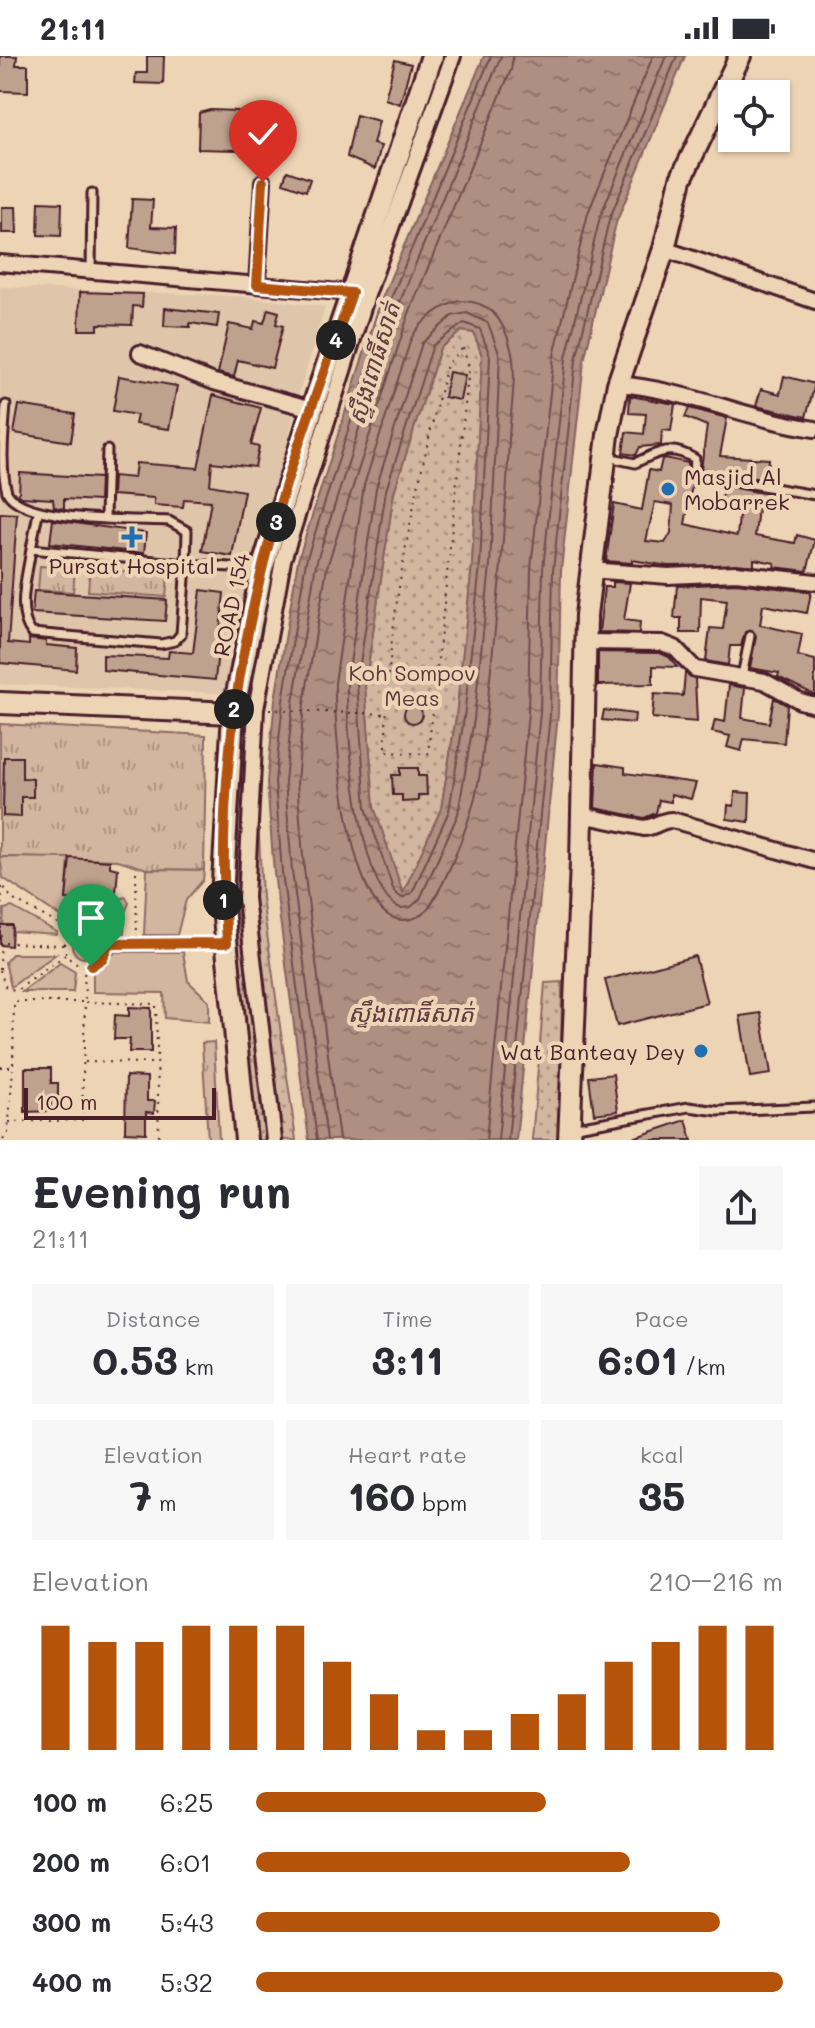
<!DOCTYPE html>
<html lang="en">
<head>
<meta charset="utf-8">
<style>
	body { margin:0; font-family:Mali,"Noto Sans Khmer",sans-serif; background:#f7f7f7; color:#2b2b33; height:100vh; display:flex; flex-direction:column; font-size:30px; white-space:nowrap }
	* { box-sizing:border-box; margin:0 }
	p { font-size:26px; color:#7c7c81 }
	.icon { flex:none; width:44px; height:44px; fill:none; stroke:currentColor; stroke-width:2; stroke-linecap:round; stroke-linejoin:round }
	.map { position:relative; height:1084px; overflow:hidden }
	.details { display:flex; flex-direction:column; background:#fff; flex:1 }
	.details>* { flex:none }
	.fabs { position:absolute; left:718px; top:24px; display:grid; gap:16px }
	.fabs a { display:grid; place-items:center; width:72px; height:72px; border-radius:0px; background:#fff; box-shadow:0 2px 6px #0004; font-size:40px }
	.scale { position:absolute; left:24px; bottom:20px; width:192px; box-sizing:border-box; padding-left:8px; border:4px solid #4a1f2b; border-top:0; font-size:22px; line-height:28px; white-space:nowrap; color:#4a1f2b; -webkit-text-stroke:6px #edd4b5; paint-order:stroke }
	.pin { position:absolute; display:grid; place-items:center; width:68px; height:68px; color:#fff; margin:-82px -34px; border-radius:50% 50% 50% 0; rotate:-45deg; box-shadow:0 0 8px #0007 }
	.pin .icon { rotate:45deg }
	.km { position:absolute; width:40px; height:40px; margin:-20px; border-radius:50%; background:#222; color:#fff; font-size:22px; line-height:40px; text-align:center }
	.round { display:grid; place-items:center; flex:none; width:84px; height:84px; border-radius:0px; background:#f7f7f7 }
	.head { display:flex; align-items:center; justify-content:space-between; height:136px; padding:0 32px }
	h1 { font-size:44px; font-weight:700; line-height:60px }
	.stats { display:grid; grid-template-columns:repeat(3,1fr); gap:12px; height:136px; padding:8px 32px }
	.stats div { display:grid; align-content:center; border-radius:0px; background:#f7f7f7; text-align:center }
	.stats b { font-size:40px; font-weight:700 }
	.stats small { font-size:22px; font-weight:400 }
	.stats p { font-size:22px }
	.chart { height:224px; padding:16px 32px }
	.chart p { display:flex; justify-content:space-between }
	.chart svg { width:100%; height:144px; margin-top:8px; stroke:#b45309; stroke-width:6 }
	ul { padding:0 32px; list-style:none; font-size:26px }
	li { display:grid; grid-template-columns:128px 96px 1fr; align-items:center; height:60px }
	li i { height:20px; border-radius:10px; background:#b45309 }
	.status { display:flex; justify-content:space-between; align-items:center; height:56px; padding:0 40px; background:#fff; direction:ltr }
	.status svg { height:22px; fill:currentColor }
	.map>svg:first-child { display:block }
	.built { fill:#dfc5a9 }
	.grass { fill:url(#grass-tufts); stroke:#8e6a65; stroke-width:2; fill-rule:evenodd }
	.park { fill:url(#park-dots); stroke:#8e6a65; stroke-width:2 }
	.garden { fill:#d2b69f; stroke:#8e6a65; stroke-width:2 }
	.water { fill:url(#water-ripples); stroke:#87625f; stroke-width:2; fill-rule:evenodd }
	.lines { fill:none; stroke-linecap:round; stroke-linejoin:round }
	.shore { stroke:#724c4d; stroke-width:2 }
	.building { fill:#bfa28e; stroke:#4a1f2b; stroke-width:2; fill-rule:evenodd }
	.lane-casing { stroke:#4a1f2b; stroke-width:13 }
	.street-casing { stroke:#4a1f2b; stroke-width:20 }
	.secondary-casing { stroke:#4a1f2b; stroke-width:26 }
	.path { stroke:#4a1f2b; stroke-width:2; stroke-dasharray:2 6; stroke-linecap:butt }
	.lane { stroke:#edd4b5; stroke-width:7 }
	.street { stroke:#edd4b5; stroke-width:14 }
	.secondary { stroke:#edd4b5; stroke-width:20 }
	.route-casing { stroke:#fff; stroke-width:16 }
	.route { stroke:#b45309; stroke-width:10 }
	.poi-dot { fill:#1f6fb2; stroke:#edd4b5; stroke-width:3 }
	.labels { text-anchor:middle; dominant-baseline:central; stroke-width:8; stroke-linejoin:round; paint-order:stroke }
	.poi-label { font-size:22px; fill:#4a1f2b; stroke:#edd4b5; text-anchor:start }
	.street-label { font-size:22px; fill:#4a1f2b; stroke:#edd4b5 }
	.park-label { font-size:22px; fill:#5e363c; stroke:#edd4b5 }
	.water-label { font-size:24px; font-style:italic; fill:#633b40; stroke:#edd4b5 }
</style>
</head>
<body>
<div class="status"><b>21:11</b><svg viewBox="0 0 49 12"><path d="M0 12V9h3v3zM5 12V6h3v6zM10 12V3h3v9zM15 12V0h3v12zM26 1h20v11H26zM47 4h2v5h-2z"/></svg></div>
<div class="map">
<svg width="815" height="1084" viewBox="0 0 815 1084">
	<defs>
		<pattern id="grass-tufts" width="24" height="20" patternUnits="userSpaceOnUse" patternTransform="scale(2)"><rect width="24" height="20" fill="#d2b69f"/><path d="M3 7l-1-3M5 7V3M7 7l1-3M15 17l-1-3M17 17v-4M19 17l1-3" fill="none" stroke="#ac9382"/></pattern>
		<pattern id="park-dots" width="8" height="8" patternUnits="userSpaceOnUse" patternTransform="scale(2)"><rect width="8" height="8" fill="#d2b69f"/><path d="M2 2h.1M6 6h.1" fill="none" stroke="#ac9382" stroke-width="1.8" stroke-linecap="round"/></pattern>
		<pattern id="water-ripples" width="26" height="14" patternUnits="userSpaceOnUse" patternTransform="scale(2)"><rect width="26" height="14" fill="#af8f81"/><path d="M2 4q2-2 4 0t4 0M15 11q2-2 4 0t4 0" fill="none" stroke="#90746a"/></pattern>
	</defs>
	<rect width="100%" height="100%" fill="#edd4b5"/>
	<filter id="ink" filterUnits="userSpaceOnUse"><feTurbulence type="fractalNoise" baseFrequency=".0125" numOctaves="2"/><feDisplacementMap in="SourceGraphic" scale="16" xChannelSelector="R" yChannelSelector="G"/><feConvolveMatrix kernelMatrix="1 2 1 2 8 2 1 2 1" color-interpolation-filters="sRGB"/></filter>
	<g filter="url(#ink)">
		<path class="built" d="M0 231 237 240 325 251 300 334 228 632 221 637 0 628Z"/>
		<path class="grass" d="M40 510 75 513 73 536 38 534Z
			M90 513 168 519 166 541 88 535Z
			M0 668 206 679 204 814 147 813 118 804 0 801ZM4 701 22 702V722L33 723V741H21L20 761 3 759Z
			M214 986 219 1084H208L202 987Z"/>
		<path class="park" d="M462 275 474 277 482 300 472 509 456 661 441 753 403 838 374 751 365 630 394 436 440 292Z
			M262 669 258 758 262 842 296 1084H257L239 916 237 842 238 763 247 670Z
			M562 926 560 1084H532L545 927Z"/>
		<path class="garden" d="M0 801 69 802 66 843 110 845 126 841 129 847 125 856 124 878 116 879C105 862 88 854 69 866L3 822Z
			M147 813 204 814 203 824 186 844 177 879H144Z
			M12 851 57 876V878L12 875V869H3L4 853Z
			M72 889a13 13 0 1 1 26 0a13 13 0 1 1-26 0Z
			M115 896H183L188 925 209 945V966L165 962 164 937 93 936V915L104 910Z
			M12 898H56L11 931 5 906Z
			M60 907 75 916 73 936H22Z"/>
		<path class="water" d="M484 0H685L616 167 584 305 561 514 558 658 516 1084H309L274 817 267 726 275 644 298 504 380 247ZM462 275 474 277 482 300 472 509 456 661 441 753 403 837 374 751 365 630 394 436 440 292Z"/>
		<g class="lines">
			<path class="shore" d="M459 245C490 244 504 264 511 293 518 319 510 356 509 383 506 466 498 548 489 631 485 673 483 722 469 762 461 787 444 830 429 851 423 859 414 864 403 864 346 864 334 670 335 627L364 429 411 283C419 266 441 250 459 245Z
				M467 257 488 267 500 300 490 510 474 663 458 758 420 843 411 851 401 852C359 841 346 668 347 628L376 432 422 287 452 260Z
				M464 267 480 273 490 300 480 509 464 662 449 755 412 837 402 842 394 836 366 752 357 628 386 434 433 289Z
				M317 1084 282 816 275 726 283 645 306 505 388 250 491 0
				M327 1084 292 815 285 726 293 647 316 508 397 253 501 0
				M339 1084 304 813 297 726 304 648 327 511 409 257 511 14 513 0
				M486 1084 528 657 531 512 554 300 588 157 653 0
				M498 1084 540 657 543 513 566 302 600 161 666 0
				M508 1084 550 658 553 514 576 304 609 164 677 0"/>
		</g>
		<path class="building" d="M0 0H17L16 9H28V36L0 35Z
			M147 0H164L163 28 135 27 136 17H147Z
			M395 4 411 8 400 48 385 43Z
			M210 54 238 55 237 94 198 93 199 57Z
			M356 59 379 65 373 88 381 90 375 113 347 101Z
			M287 115 310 123 306 135 283 127Z
			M132 143 153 144 151 171 176 172 175 198 129 192Z
			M39 146 62 147 61 180 38 179Z
			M2 151H16L17 177H2Z
			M80 236 143 238 142 251 133 250 132 269 98 268V274H79Z
			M165 252 219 258 217 271 190 267V271L164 270Z
			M268 253 279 256 276 268 283 270 272 312 238 304 234 321 218 317 229 268 253 273 255 265 264 267Z
			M449 316 465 319 460 344 444 341Z
			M119 320 177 330 169 373 135 368 137 359 113 355Z
			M784 320 815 328 806 361 756 350 761 333 780 338Z
			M213 339 261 352 251 389 259 391 255 411 212 406 210 429 244 435 232 500 202 495 211 445 184 443 183 451 154 449V442L112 439 113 420 134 422 136 407 198 412Z
			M630 340 675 348 671 375 662 374 661 389 640 391 636 399 623 397 626 376 644 378 646 358 629 357Z
			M19 349 75 358 71 386 14 377Z
			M689 352 727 362 720 400 769 403 767 424 701 413 707 370 685 361Z
			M665 402 688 407V419L693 424 685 468 737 480 740 450 720 446 724 430 769 438 766 453 758 451 755 480 795 487 797 479 815 484 807 515 774 511 775 507 754 503V509L668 510 632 504V507L606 505 614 448 642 454 649 414 659 416 662 403ZM655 446 673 449 671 477 665 487 646 485Z
			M20 417 100 422 99 445 64 443V453L54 451 53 443 22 441 19 439Z
			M0 457 17 458 8 587 29 589V583L46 585V589L77 592 76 614 0 607Z
			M53 464 146 477 144 497 50 487Z
			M613 526 630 527 624 564 640 566 639 577 599 576 604 531H613Z
			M736 527 811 536 807 557 763 549 760 569 802 578 798 600 815 604V639L778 621 779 617 750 612 756 580 752 574 745 576 741 590H730L728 609 706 605 710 572 723 573 727 544 701 541 700 577H681V562H674L677 530Z
			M201 534 224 537 215 624 103 614V599L168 602 169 595 193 597Z
			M34 535 167 544 165 565 32 557Z
			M598 596 660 597 669 601 677 611 653 610V628L598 629Z
			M685 617 695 623 697 666 652 662 654 638 683 640Z
			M729 629 745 632 742 662 769 667 774 642 787 649 784 687 744 683 741 695 727 691 730 680 712 676 715 664 725 666Z
			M404 658a9 9 0 1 1 18 0a9 9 0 1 1-18 0Z
			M604 654 635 658 634 667 602 664Z
			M4 701H22V722L33 723V741H21V761L3 760Z
			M597 707 625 711V717L696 727 691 743 671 738V746L659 744 656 757 644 762 595 752Z
			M400 712H418V720H426L427 739H418V745L402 746V739H393L392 719H400Z
			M735 736 750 737 749 766 727 763 728 749 734 750Z
			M70 802 110 805V811L118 813 116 836 111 837 110 845 66 843Z
			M0 869H12L11 890 0 889Z
			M695 900 707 947 617 970 605 924Z
			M129 951 151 952V996H129L130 983H114L115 959 129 960Z
			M761 957 771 1018 750 1021 740 960Z
			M25 1012H51V1027H58V1040H51V1055L25 1056Z
			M613 1018 618 1055 594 1058 589 1021Z
			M126 1020 147 1021V1045H155L154 1057 146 1056V1077L125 1076Z
			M686 1064 692 1084H633V1082Z"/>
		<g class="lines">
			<g class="lane-casing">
				<path id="lane" d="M91 215 92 137
					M6 349C4 375 0 411 7 436 23 467 136 463 169 465L187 475 186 508 260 513
					M608 401 635 407C658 396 670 388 695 403L694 417 698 419 815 439
					M105 461 107 394
					M31 493C28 517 15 557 32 577L161 588 175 585 181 578 186 508 31 493 38 457
					M742 620 750 580
					M571 1072 689 1051 718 1055 815 1051"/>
			</g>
			<g class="street-casing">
				<path id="street" d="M664 193 815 245
					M0 207 352 237
					M257 229 263 126
					M140 297 214 326 312 353
					M618 328C688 334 746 363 815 373
					M590 514 668 520 736 517 815 526
					M586 586 662 587 675 592 695 613 764 625 800 645 815 649
					M582 759 644 772C656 771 660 764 672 764L815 805
					M274 1084 246 842 256 653 283 504 368 236 453 0"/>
			</g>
			<g class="secondary-casing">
				<path id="secondary" d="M0 647 233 657
					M246 1084 222 842 233 657 262 513 312 353 432 0
					M569 1084 581 807 586 559 608 379 618 328 664 193 681 123 740 0"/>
			</g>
			<path class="path" d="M463 292 469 311 428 698 386 696C385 564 415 436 447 308Z
				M269 654 386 658
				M136 816 137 886
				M0 825 12 843 68 873
				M64 888a22 22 0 1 1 44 0a22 22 0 1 1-44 0Z
				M5 887 63 889
				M109 888 211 887
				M0 913 2 830
				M0 914 5 930 16 935 65 899
				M85 1006 155 1007
				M0 1011H13L14 946H85L84 910
				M9 1066 82 1064 85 946 156 948 159 1084
				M3 1084 8 1077 13 1013"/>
			<use href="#lane" class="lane"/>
			<use href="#street" class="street"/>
			<use href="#secondary" class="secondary"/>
		</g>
	</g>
	<g class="lines" filter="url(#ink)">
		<g class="route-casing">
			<path id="route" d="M91 910 103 902 108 888 227 887C217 763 232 634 262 514 285 420 320 328 352 237L257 229 263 126"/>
		</g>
		<use href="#route" class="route"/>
	</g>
	<g class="poi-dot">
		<circle cx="668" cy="433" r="8"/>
		<path d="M128 469h8v8h8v8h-8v8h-8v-8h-8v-8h8z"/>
		<circle cx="701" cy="995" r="8"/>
	</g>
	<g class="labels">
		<g class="poi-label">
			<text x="684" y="420">Masjid Al<tspan x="684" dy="25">Mobarrek</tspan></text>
			<text x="132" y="509" text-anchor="middle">Pursat Hospital</text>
			<text x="685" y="995" text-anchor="end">Wat Banteay Dey</text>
		</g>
		<g class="street-label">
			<text transform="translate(231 549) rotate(-78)">ROAD 154</text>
		</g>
		<g class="park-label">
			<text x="412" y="616">Koh Sompov<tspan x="412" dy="25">Meas</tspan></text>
		</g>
		<g class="water-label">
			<text transform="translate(373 307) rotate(-73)">ស្ទឹងពោធិ៍សាត់</text>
			<text x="411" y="956">ស្ទឹងពោធិ៍សាត់</text>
		</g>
	</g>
</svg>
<div class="fabs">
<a><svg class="icon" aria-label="locate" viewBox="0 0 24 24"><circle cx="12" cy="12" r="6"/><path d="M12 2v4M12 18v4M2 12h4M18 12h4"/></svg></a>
</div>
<div class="scale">100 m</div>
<div class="pin" style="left:91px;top:910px;background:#1e9e55"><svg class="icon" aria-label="arrive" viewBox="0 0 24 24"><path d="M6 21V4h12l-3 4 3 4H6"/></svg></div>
<div class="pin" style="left:263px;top:126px;background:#d93025"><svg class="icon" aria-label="check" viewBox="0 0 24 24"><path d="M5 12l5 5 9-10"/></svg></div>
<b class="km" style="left:223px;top:844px">1</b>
<b class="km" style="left:234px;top:653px">2</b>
<b class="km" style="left:276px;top:466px">3</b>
<b class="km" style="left:336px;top:284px">4</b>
</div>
<section class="details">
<div class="head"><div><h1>Evening run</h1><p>21:11</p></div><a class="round"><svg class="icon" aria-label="share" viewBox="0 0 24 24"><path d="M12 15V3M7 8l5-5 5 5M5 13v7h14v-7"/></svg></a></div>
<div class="stats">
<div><p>Distance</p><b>0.53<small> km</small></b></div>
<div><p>Time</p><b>3:11</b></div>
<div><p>Pace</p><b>6:01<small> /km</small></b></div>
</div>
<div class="stats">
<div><p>Elevation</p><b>7<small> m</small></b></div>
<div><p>Heart rate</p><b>160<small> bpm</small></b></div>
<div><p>kcal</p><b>35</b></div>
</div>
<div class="chart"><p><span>Elevation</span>210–216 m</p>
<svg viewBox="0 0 160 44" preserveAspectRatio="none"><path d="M5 44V6M15 44V11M25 44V11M35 44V6M45 44V6M55 44V6M65 44V17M75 44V27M85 44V38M95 44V38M105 44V33M115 44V27M125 44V17M135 44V11M145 44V6M155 44V6"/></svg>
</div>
<ul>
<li><b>100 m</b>6:25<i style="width:55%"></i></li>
<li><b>200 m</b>6:01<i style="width:71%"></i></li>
<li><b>300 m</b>5:43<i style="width:88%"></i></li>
<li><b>400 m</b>5:32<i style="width:100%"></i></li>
</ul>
</section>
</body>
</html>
